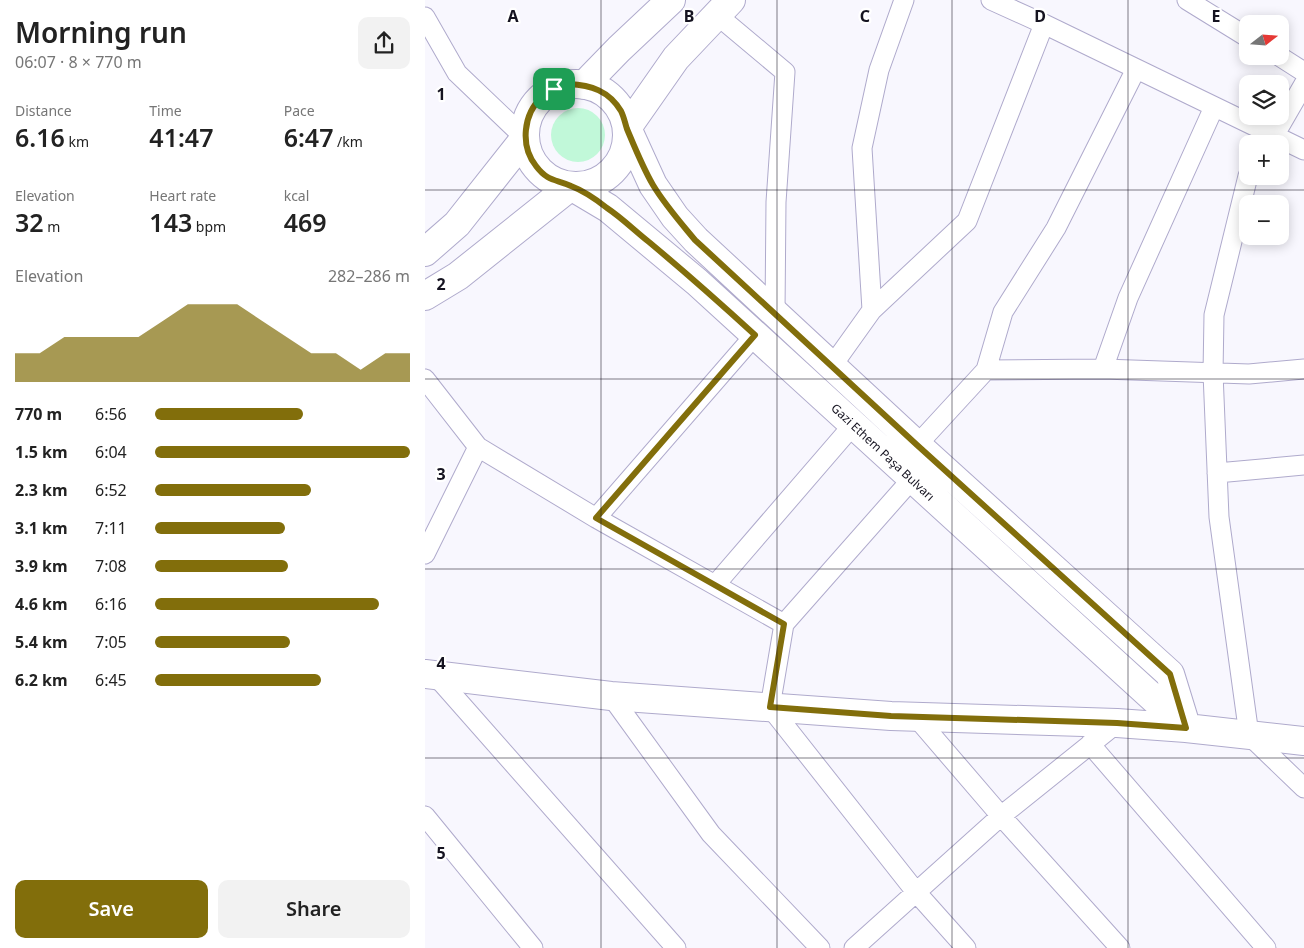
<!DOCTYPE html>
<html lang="en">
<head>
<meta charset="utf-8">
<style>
	body { margin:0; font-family:"Noto Sans",sans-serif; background:#f2f2f2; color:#222; height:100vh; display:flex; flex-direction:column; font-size:19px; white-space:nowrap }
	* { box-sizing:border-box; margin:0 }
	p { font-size:16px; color:#767676 }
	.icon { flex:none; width:28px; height:28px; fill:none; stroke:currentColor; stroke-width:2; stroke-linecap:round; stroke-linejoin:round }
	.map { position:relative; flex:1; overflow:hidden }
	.side { display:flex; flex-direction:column; background:#fff; width:425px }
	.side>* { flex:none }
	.needle { width:32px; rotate:73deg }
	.controls { position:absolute; left:814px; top:15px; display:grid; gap:10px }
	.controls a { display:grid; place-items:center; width:50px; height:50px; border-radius:10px; background:#fff; box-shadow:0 2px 12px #0003; font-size:25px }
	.pin { position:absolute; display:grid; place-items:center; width:42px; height:42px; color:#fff; margin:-21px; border-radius:10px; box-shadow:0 2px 8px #0006 }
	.round { display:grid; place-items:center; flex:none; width:52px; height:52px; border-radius:10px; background:#f2f2f2 }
	.overview { display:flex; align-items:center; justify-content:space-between; height:85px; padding:0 15px }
	h1 { font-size:28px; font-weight:600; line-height:38px }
	.metrics { display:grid; grid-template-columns:repeat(3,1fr); gap:8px; height:85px; padding:5px 15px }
	.metrics div { display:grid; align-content:center }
	.metrics b { font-size:25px; font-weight:600 }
	.metrics small { font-size:14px; font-weight:400 }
	.metrics p { font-size:14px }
	.chart { height:140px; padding:10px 15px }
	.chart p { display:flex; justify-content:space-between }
	.chart svg { width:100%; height:90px; margin-top:5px; fill:#826e0b; opacity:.7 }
	.cta { display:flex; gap:10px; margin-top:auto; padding:10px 15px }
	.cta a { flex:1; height:58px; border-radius:10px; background:#826e0b; color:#fff; font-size:20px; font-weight:600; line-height:58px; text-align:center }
	.cta a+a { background:#f2f2f2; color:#222 }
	ul { padding:0 15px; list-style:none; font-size:16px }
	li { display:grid; grid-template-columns:80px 60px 1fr; align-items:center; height:38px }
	li i { height:12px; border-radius:6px; background:#826e0b }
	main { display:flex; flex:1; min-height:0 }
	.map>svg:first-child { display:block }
	.green { fill:#c1f8d9 }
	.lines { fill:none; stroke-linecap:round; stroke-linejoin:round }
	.street-casing { stroke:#afaacc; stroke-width:21 }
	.secondary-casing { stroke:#afaacc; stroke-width:30 }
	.street { stroke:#fff; stroke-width:19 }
	.secondary { stroke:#fff; stroke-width:28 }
	.route-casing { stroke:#fff; stroke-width:10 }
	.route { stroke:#826e0b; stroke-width:6 }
	.grid { fill:none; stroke:#151320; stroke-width:1; stroke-opacity:0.55 }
	.labels { text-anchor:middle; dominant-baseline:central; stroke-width:4.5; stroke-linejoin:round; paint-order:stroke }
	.street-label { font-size:12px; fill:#151320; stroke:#fff }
	.grid-label { font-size:16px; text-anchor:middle; font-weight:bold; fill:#151320; stroke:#fff; stroke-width:4.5; stroke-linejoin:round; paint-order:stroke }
</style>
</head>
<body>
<main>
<section class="side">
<div class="overview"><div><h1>Morning run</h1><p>06:07 · 8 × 770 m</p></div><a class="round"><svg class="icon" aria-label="share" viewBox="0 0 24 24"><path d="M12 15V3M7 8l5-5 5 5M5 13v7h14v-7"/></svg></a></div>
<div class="metrics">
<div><p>Distance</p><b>6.16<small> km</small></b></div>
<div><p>Time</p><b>41:47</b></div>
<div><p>Pace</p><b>6:47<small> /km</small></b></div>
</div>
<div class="metrics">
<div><p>Elevation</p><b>32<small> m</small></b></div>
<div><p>Heart rate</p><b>143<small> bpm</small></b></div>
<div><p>kcal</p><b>469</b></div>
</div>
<div class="chart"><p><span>Elevation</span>282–286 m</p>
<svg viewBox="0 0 160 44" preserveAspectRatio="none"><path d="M0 44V30L10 30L20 22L30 22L40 22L50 22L60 14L70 6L80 6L90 6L100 14L110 22L120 30L130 30L140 38L150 30L160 30V44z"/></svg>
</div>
<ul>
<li><b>770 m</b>6:56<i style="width:58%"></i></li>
<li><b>1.5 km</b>6:04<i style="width:100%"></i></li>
<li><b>2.3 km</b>6:52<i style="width:61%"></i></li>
<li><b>3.1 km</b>7:11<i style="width:51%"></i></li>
<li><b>3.9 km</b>7:08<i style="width:52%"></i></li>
<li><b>4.6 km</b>6:16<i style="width:88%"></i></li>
<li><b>5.4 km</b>7:05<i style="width:53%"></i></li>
<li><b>6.2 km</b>6:45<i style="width:65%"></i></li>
</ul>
<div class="cta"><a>Save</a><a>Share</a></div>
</section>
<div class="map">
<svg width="879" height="948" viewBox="0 0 879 948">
	<rect width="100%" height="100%" fill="#f8f7fe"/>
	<path class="green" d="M126 135a27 27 0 1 1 54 0a27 27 0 1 1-54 0Z"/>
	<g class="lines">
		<g class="street-casing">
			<path id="street" d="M762 0 822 37
				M292 15 360 72 351 202 350 312
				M0 17 32 73 100 138
				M619 24 879 150
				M854 56 879 72
				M849 136 879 84
				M823 176 789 315 788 373 794 517 824 735 879 788
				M447 310 437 148 454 70 479 0
				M407 366 447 310 542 221 619 24 566 0
				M678 369 703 298 789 107
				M561 370 678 369 824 374 879 369
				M0 379 53 447 171 518 359 624
				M492 445 561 370 578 312 631 228 711 69
				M792 473 879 465
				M487 479 359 624 345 707 491 892 541 948
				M171 518 330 335
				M0 554 53 447
				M290 585 428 425
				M11 676 251 948
				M186 696 286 834 395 948
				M491 717 576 816 695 948
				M665 744 841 948
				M0 816 108 948
				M429 948 576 816 692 723"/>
		</g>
		<g class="secondary-casing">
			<path id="secondary" d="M306 0 251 58 202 128 228 185 250 217 271 240 492 445 745 674 761 726
				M100 135a51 51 0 1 1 102 0a51 51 0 1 1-102 0Z
				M159 85 194 49 246 0
				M0 252 32 224 100 138
				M0 296 33 276 146 186 183 208 272 282 761 728
				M0 674 186 696 466 716 692 723 761 728 879 741"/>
		</g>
		<use href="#street" class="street"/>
		<use href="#secondary" class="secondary"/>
	</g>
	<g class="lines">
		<g class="route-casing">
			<path id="route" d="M144 84C166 85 184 91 196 111 199 117 200 123 202 129 210 148 218 168 228 185 240 205 256 223 270 240L492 445 745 674 761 728 692 723 466 716 345 707 359 624 171 518 330 335C295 303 260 272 224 242 210 231 197 218 182 208 172 200 159 191 146 186 131 179 123 182 111 166 95 146 98 114 117 97 125 90 134 87 144 84Z"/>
		</g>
		<use href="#route" class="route"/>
	</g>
	<path class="grid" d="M176 0V948M352 0V948M527 0V948M703 0V948M0 190H879M0 379H879M0 569H879M0 758H879"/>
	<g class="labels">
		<g class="street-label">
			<text transform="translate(458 452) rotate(43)">Gazi Ethem Paşa Bulvarı</text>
		</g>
	</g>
	<g class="grid-label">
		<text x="88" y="22">A</text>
		<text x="264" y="22">B</text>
		<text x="440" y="22">C</text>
		<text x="615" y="22">D</text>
		<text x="791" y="22">E</text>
		<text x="16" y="100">1</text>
		<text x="16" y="290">2</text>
		<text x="16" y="480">3</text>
		<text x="16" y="669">4</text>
		<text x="16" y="859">5</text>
	</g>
</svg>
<div class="controls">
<a><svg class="needle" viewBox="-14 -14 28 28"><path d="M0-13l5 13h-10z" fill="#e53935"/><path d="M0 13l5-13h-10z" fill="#767676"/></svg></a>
<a><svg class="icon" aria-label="layers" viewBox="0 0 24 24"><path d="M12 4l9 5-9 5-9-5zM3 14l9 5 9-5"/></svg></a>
<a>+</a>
<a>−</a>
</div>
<div class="pin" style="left:129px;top:89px;background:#1e9e55"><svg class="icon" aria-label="arrive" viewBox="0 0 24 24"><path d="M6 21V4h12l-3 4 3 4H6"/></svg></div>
</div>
</main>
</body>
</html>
